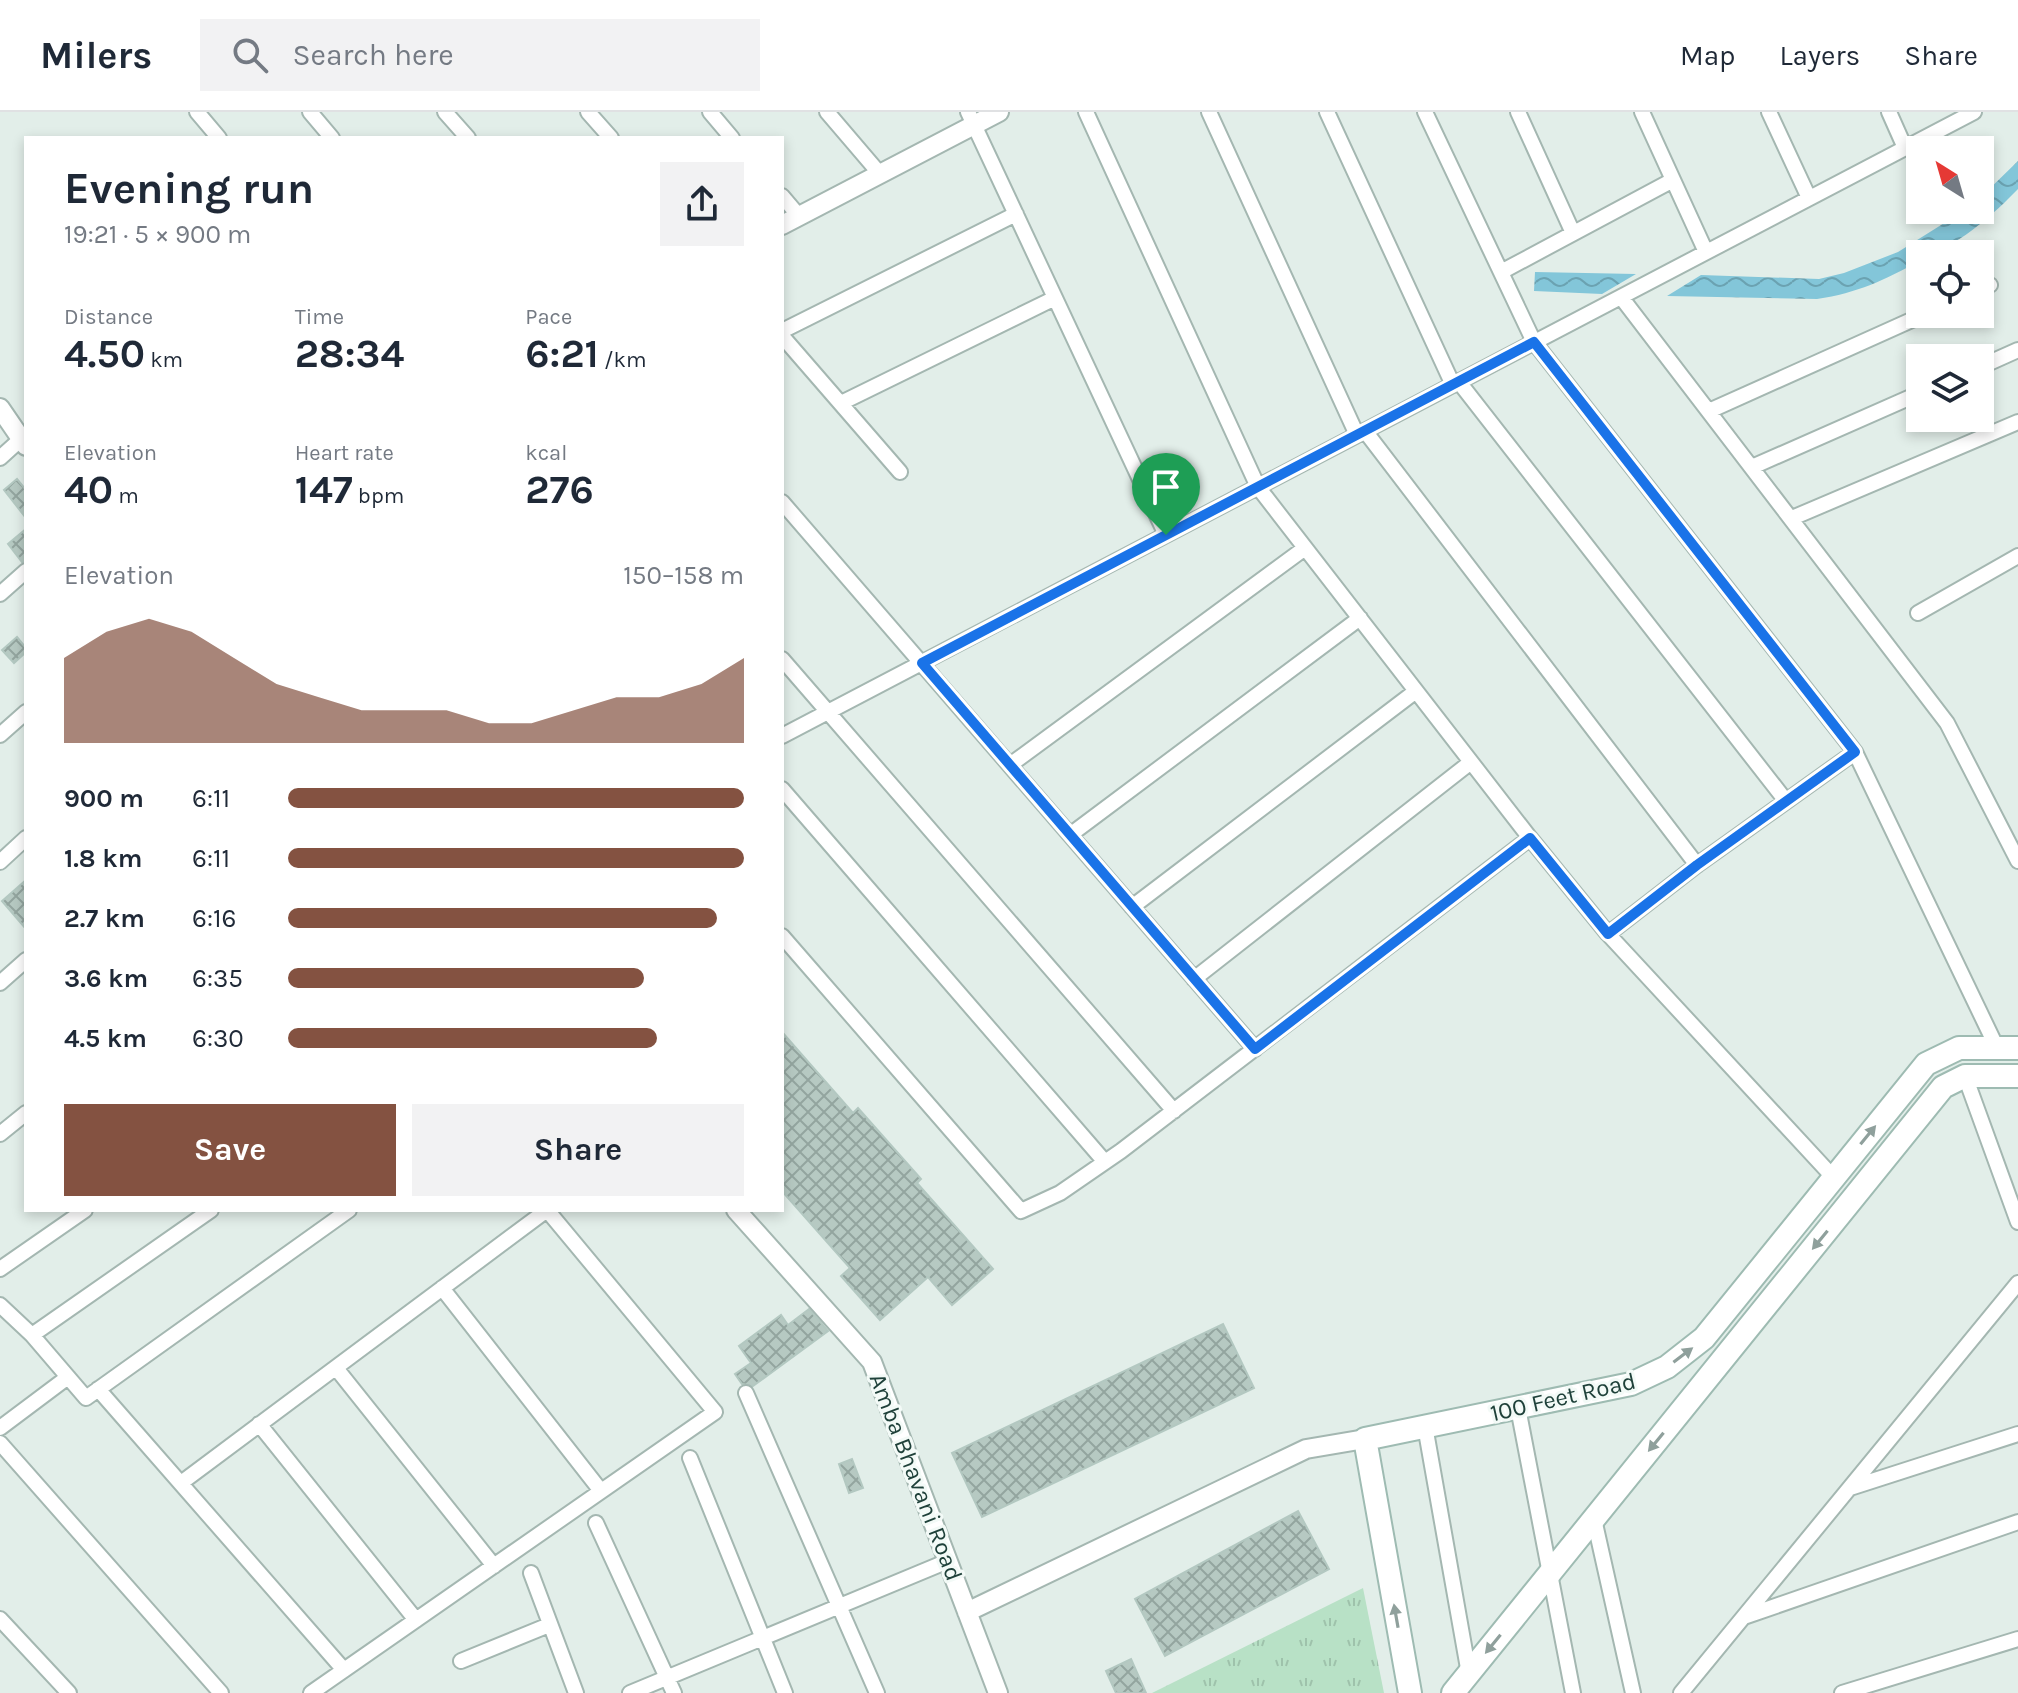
<!DOCTYPE html>
<html lang="en">
<head>
<meta charset="utf-8">
<style>
	body { margin:0; font-family:Karla,sans-serif; background:#f2f2f3; color:#1f2937; height:100vh; display:flex; flex-direction:column; font-size:30px; white-space:nowrap }
	* { box-sizing:border-box; margin:0 }
	p { font-size:26px; color:#747a83 }
	.icon { flex:none; width:44px; height:44px; fill:none; stroke:currentColor; stroke-width:2; stroke-linecap:round; stroke-linejoin:round }
	.map { position:relative; flex:1; overflow:hidden }
	.drawer { position:absolute; left:24px; top:24px; width:760px; height:1076px; display:flex; flex-direction:column; background:#fff; border-radius:0px; box-shadow:0 4px 12px #0003 }
	.drawer>* { flex:none }
	.needle { width:52px; rotate:323deg }
	.fabs { position:absolute; left:1906px; top:24px; display:grid; gap:16px }
	.fabs a { display:grid; place-items:center; width:88px; height:88px; border-radius:0px; background:#fff; box-shadow:0 4px 12px #0003; font-size:40px }
	.pin { position:absolute; display:grid; place-items:center; width:68px; height:68px; color:#fff; margin:-82px -34px; border-radius:50% 50% 50% 0; rotate:-45deg; box-shadow:0 0 8px #0007 }
	.pin .icon { rotate:45deg }
	.round { display:grid; place-items:center; flex:none; width:84px; height:84px; border-radius:0px; background:#f2f2f3 }
	.summary { display:flex; align-items:center; justify-content:space-between; height:136px; padding:0 40px }
	h1 { font-size:44px; font-weight:700; line-height:60px }
	.metrics { display:grid; grid-template-columns:repeat(3,1fr); gap:12px; height:136px; padding:8px 40px }
	.metrics div { display:grid; align-content:center }
	.metrics b { font-size:40px; font-weight:700 }
	.metrics small { font-size:22px; font-weight:400 }
	.metrics p { font-size:22px }
	.chart { height:224px; padding:16px 40px }
	.chart p { display:flex; justify-content:space-between }
	.chart svg { width:100%; height:144px; margin-top:8px; fill:#845241; opacity:.7 }
	.action { display:flex; gap:16px; margin-top:auto; padding:16px 40px }
	.action a { flex:1; height:92px; border-radius:0px; background:#845241; color:#fff; font-size:32px; font-weight:700; line-height:92px; text-align:center }
	.action a+a { background:#f2f2f3; color:#1f2937 }
	ul { padding:0 40px; list-style:none; font-size:26px }
	li { display:grid; grid-template-columns:128px 96px 1fr; align-items:center; height:60px }
	li i { height:20px; border-radius:10px; background:#845241 }
	header { display:flex; align-items:center; gap:48px; box-sizing:border-box; height:112px; padding:0 40px; background:#fff; border-bottom:2px solid #e0e1e3 }
	header strong { font-size:38px }
	nav { display:flex; gap:44px; margin-inline-start:auto; font-size:28px }
	.search { width:560px; height:72px; background:#f2f2f3; display:flex; align-items:center; gap:20px; box-sizing:border-box; padding:0 28px; border-radius:0px; color:#747a83; font-size:30px }
	.map>svg:first-child { display:block }
	.grass { fill:url(#grass-tufts) }
	.water { fill:url(#water-waves) }
	.building { fill:url(#building-cross-hatch); stroke:#b3c8c1; stroke-width:2 }
	.lines { fill:none; stroke-linecap:round; stroke-linejoin:round }
	.minor-casing { stroke:#a4b7b1; stroke-width:18 }
	.tertiary-casing { stroke:#a4b7b1; stroke-width:22 }
	.secondary-casing { stroke:#9ebbb2; stroke-width:26 }
	.minor { stroke:#fff; stroke-width:14 }
	.tertiary { stroke:#fff; stroke-width:18 }
	.secondary { stroke:#fff; stroke-width:22 }
	.oneway { fill:#8fa09c }
	.route-casing { stroke:#fff; stroke-width:16 }
	.route { stroke:#1a73e8; stroke-width:10 }
	.labels { text-anchor:middle; dominant-baseline:central; stroke-width:6; stroke-linejoin:round; paint-order:stroke }
	.street-label { font-size:24px; fill:#1f413a; stroke:#f3faf7 }
</style>
</head>
<body>
<header>
<strong>Milers</strong>
<div class="search"><svg class="icon" aria-label="search" viewBox="0 0 24 24"><circle cx="10" cy="10" r="6"/><path d="M15 15l6 6"/></svg>Search here</div>
<nav><a>Map</a><a>Layers</a><a>Share</a></nav>
</header>
<div class="map">
<svg width="2018" height="1581" viewBox="0 0 2018 1581">
	<defs>
		<pattern id="grass-tufts" width="24" height="20" patternUnits="userSpaceOnUse" patternTransform="scale(2)"><rect width="24" height="20" fill="#b8e1c6"/><path d="M3 7l-1-3M5 7V3M7 7l1-3M15 17l-1-3M17 17v-4M19 17l1-3" fill="none" stroke="#9ec2ab"/></pattern>
		<pattern id="water-waves" width="16" height="10" patternUnits="userSpaceOnUse" patternTransform="scale(2)"><rect width="16" height="10" fill="#83c6d9"/><path d="M0 5q4-4 8 0t8 0" fill="none" stroke="#6ba2b1"/></pattern>
		<pattern id="building-cross-hatch" width="8" height="8" patternUnits="userSpaceOnUse" patternTransform="scale(2)"><rect width="8" height="8" fill="#b6c9c2"/><path d="M0 0l8 8M0 8l8-8" fill="none" stroke="#93a59f"/></pattern>
	</defs>
	<rect width="100%" height="100%" fill="#e2eee9"/>
	<path class="grass" d="M1363 1476 1384 1581H1152Z"/>
	<path class="water" d="M2018 49V77C1997 99 1951 142 1920 142V149C1884 168 1858 181 1817 187L1667 184 1701 163 1819 167 1844 161 1898 140 1965 98H1980V86Z
		M1535 160 1636 162 1602 182 1534 179Z"/>
	<path class="building" d="M17 367 26 378V406L4 378Z
		M26 417V449L22 450 8 432Z
		M17 525 26 536V540L14 551 2 538Z
		M26 768V817L2 789Z
		M782 920 853 1001 858 996 921 1067 917 1071 993 1157 952 1193 928 1165 880 1208 841 1164 850 1156 782 1079Z
		M809 1197 828 1219 753 1274 742 1272 735 1262 751 1251 739 1234 781 1203 788 1213Z
		M1223 1212 1254 1276 982 1405 952 1341Z
		M852 1347 863 1376 849 1381 839 1352Z
		M1298 1399 1329 1457 1165 1544 1135 1487Z
		M1131 1547 1146 1581H1116L1106 1559Z"/>
	<g class="lines">
		<g class="minor-casing">
			<path id="minor" d="M197 0 219 26
				M310 0 332 26
				M445 0 468 26
				M588 0 611 26
				M710 0 732 26
				M827 0 880 62
				M968 0 1166 423
				M1086 0 1258 375 1530 726 1608 822 1834 1066
				M1209 0 1357 323
				M1327 0 1453 273
				M1425 0 1534 230 1855 640 1997 936
				M1518 0 1573 121
				M1642 0 1706 140
				M1769 0 1809 86
				M1889 0 1905 36
				M782 84 799 104
				M1501 160 1673 68
				M1980 177 1990 173
				M1621 185 1947 611 2018 749
				M782 219 1016 102
				M782 224 900 360
				M1980 255 2018 238
				M1459 270 1786 689
				M841 291 1055 186
				M1709 299 1925 202
				M1365 319 1697 753
				M0 346 21 327
				M1752 355 1920 281
				M782 390 1255 937
				M1792 406 2018 310
				M0 482 26 459
				M1918 501 2018 444
				M782 547 1174 999
				M0 623 26 600
				M782 624 1974 0
				M1010 653 1305 436
				M782 677 1105 1050
				M1070 723 1360 506
				M0 750 26 726
				M1132 795 1416 579
				M1608 822 1697 753 1855 640
				M782 824 1021 1099 1060 1081 1121 1039 1530 726
				M1194 867 1471 650
				M0 871 26 848
				M1965 964 2018 1110
				M0 1022 26 1001
				M0 1157 85 1098
				M442 1176 601 1379
				M0 1193 32 1223 86 1286 349 1098
				M32 1223 211 1098
				M336 1256 494 1454
				M98 1277 344 1558
				M746 1281 877 1581
				M1518 1296 1573 1581
				M259 1312 416 1508
				M1425 1314 1469 1562
				M0 1316 68 1265
				M0 1331 221 1581
				M690 1346 785 1581
				M181 1371 547 1098
				M1850 1376 2018 1322
				M1594 1407 1633 1581
				M596 1411 674 1581
				M531 1461 576 1581
				M1744 1505 2018 1410
				M0 1507 69 1581
				M461 1549 549 1513
				M311 1581 715 1300 547 1098
				M630 1581 948 1449
				M1681 1581 2018 1171
				M1842 1581 2018 1527"/>
		</g>
		<g class="tertiary-casing">
			<path id="tertiary" d="M782 113 999 0
				M0 296 26 334
				M736 1098 872 1250 998 1581
				M967 1500 1306 1337 1365 1327"/>
		</g>
		<g class="secondary-casing">
			<path id="secondary" d="M1410 1581 1365 1327 1631 1272 1667 1255 1704 1226 1926 952 1959 936H2018
				M1453 1581 1943 975 1965 964H2018"/>
		</g>
		<use href="#minor" class="minor"/>
		<use href="#tertiary" class="tertiary"/>
		<use href="#secondary" class="secondary"/>
	</g>
	<defs><path id="oneway-solid" d="M-6-.8H1V-3.2L6.5 0L1 3.2V.8H-6Z" transform="scale(2)"/></defs>
	<g class="oneway">
		<use href="#oneway-solid" transform="translate(1868 1023) rotate(-51)"/>
		<use href="#oneway-solid" transform="translate(1820 1128) rotate(129)"/>
		<use href="#oneway-solid" transform="translate(1683 1243) rotate(-37)"/>
		<use href="#oneway-solid" transform="translate(1656 1330) rotate(129)"/>
		<use href="#oneway-solid" transform="translate(1396 1504) rotate(-100)"/>
		<use href="#oneway-solid" transform="translate(1493 1532) rotate(129)"/>
	</g>
	<g class="lines">
		<g class="route-casing">
			<path id="route" d="M1534 230 1855 640 1697 753 1608 822 1530 726 1255 937 922 551Z"/>
		</g>
		<use href="#route" class="route"/>
	</g>
	<g class="labels">
		<g class="street-label">
			<text transform="translate(1563 1285) rotate(-13)">100 Feet Road</text>
			<text transform="translate(916 1365) rotate(69)">Amba Bhavani Road</text>
		</g>
	</g>
</svg>
<div class="fabs">
<a><svg class="needle" viewBox="-14 -14 28 28"><path d="M0-13l5 13h-10z" fill="#e53935"/><path d="M0 13l5-13h-10z" fill="#747a83"/></svg></a>
<a><svg class="icon" aria-label="locate" viewBox="0 0 24 24"><circle cx="12" cy="12" r="6"/><path d="M12 2v4M12 18v4M2 12h4M18 12h4"/></svg></a>
<a><svg class="icon" aria-label="layers" viewBox="0 0 24 24"><path d="M12 4l9 5-9 5-9-5zM3 14l9 5 9-5"/></svg></a>
</div>
<div class="pin" style="left:1166px;top:423px;background:#1e9e55"><svg class="icon" aria-label="arrive" viewBox="0 0 24 24"><path d="M6 21V4h12l-3 4 3 4H6"/></svg></div>
<section class="drawer">
<div class="summary"><div><h1>Evening run</h1><p>19:21 · 5 × 900 m</p></div><a class="round"><svg class="icon" aria-label="share" viewBox="0 0 24 24"><path d="M12 15V3M7 8l5-5 5 5M5 13v7h14v-7"/></svg></a></div>
<div class="metrics">
<div><p>Distance</p><b>4.50<small> km</small></b></div>
<div><p>Time</p><b>28:34</b></div>
<div><p>Pace</p><b>6:21<small> /km</small></b></div>
</div>
<div class="metrics">
<div><p>Elevation</p><b>40<small> m</small></b></div>
<div><p>Heart rate</p><b>147<small> bpm</small></b></div>
<div><p>kcal</p><b>276</b></div>
</div>
<div class="chart"><p><span>Elevation</span>150–158 m</p>
<svg viewBox="0 0 160 44" preserveAspectRatio="none"><path d="M0 44V18L10 10L20 6L30 10L40 18L50 26L60 30L70 34L80 34L90 34L100 38L110 38L120 34L130 30L140 30L150 26L160 18V44z"/></svg>
</div>
<ul>
<li><b>900 m</b>6:11<i style="width:100%"></i></li>
<li><b>1.8 km</b>6:11<i style="width:100%"></i></li>
<li><b>2.7 km</b>6:16<i style="width:94%"></i></li>
<li><b>3.6 km</b>6:35<i style="width:78%"></i></li>
<li><b>4.5 km</b>6:30<i style="width:81%"></i></li>
</ul>
<div class="action"><a>Save</a><a>Share</a></div>
</section>
</div>
</body>
</html>
